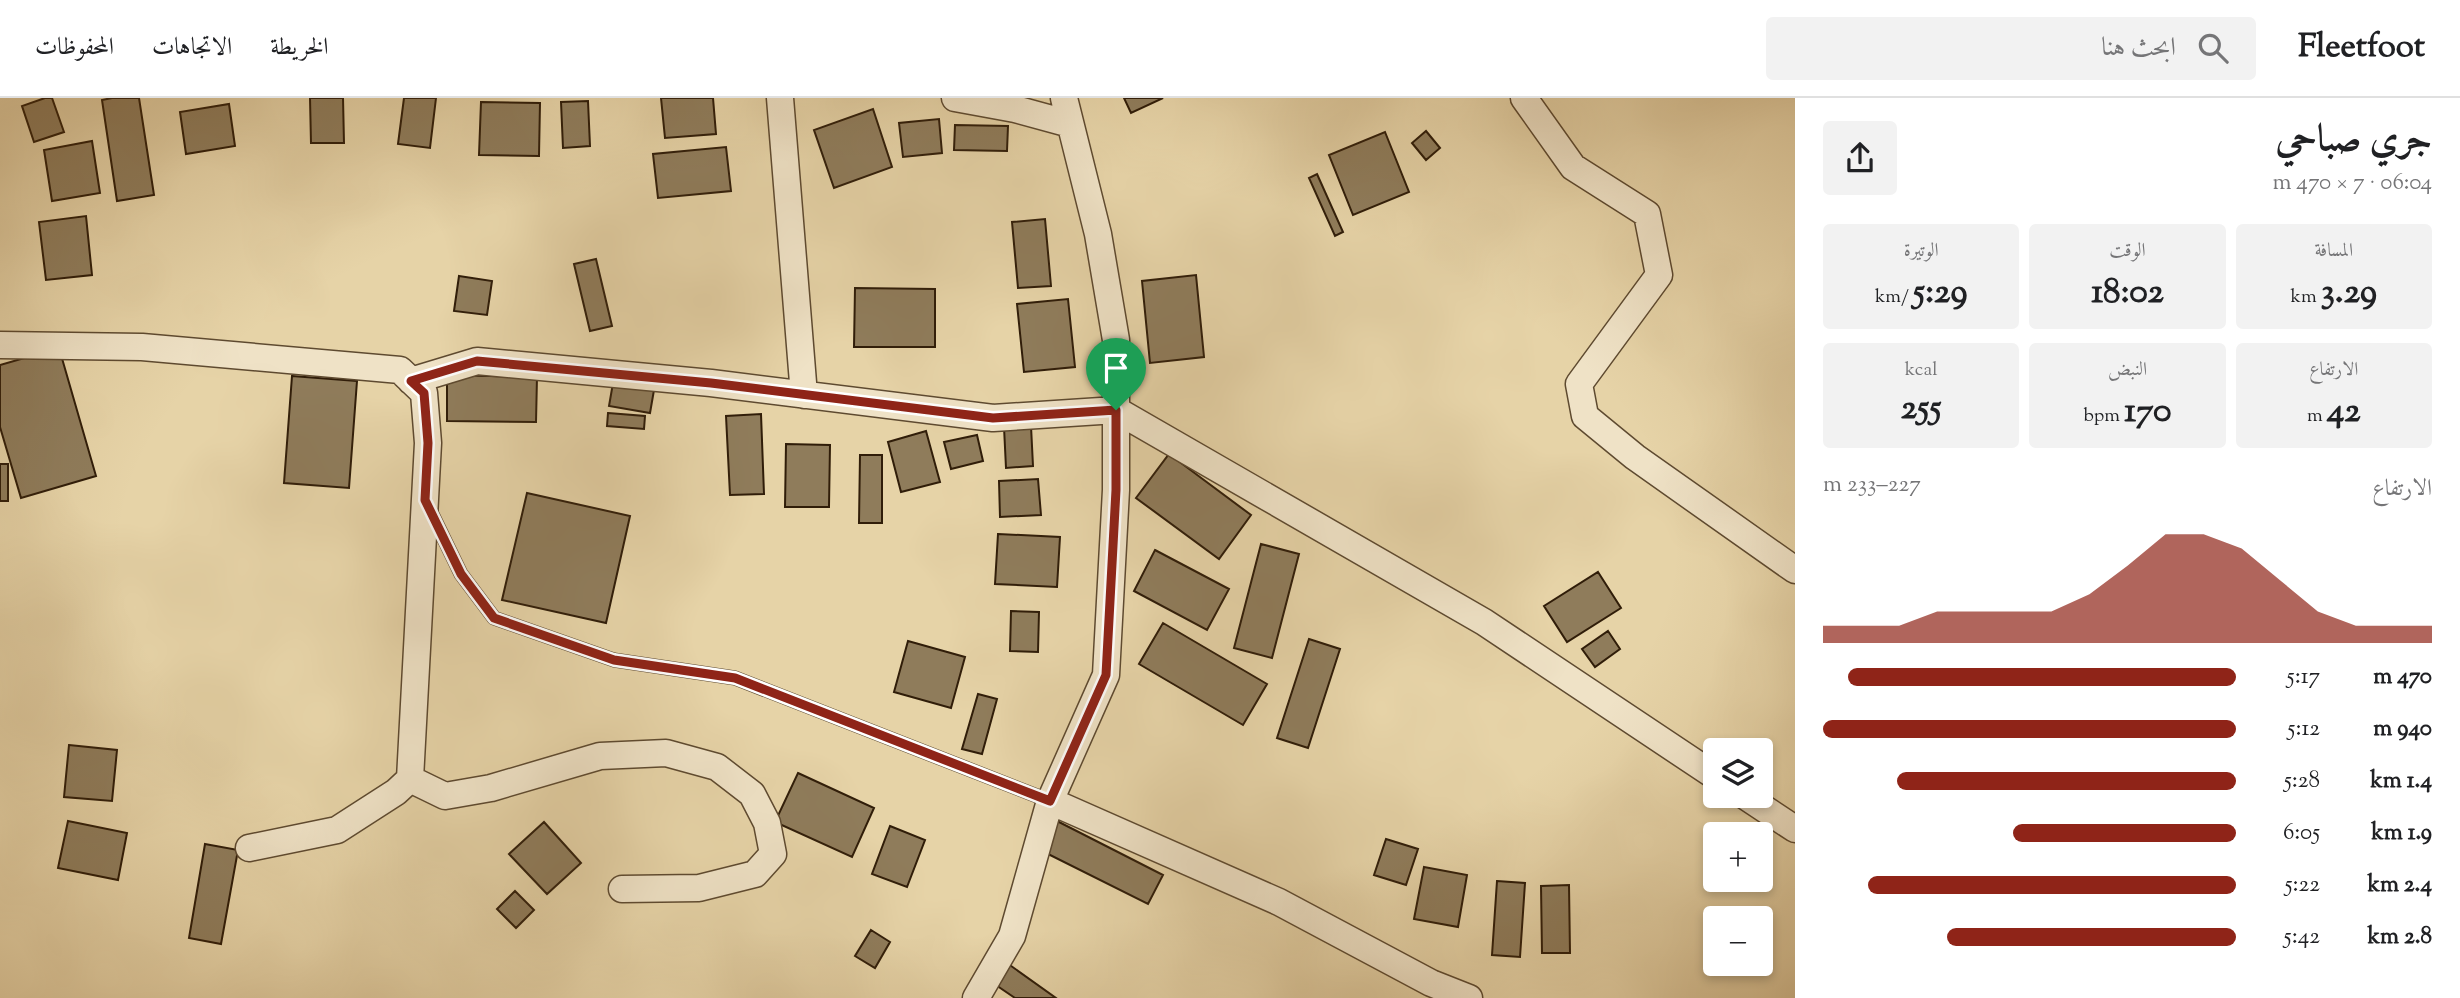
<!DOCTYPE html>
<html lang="ar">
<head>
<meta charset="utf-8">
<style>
	body { margin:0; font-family:"Sorts Mill Goudy",Amiri,serif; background:#f2f2f2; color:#202124; direction:rtl; height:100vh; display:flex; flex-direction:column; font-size:26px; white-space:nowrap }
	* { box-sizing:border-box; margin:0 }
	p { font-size:23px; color:#757577 }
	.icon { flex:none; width:38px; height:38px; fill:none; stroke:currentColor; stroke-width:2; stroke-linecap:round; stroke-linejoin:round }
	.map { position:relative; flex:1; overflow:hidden; direction:ltr }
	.drawer { display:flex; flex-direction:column; background:#fff; width:665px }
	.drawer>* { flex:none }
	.fabs { position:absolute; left:1703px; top:640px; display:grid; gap:14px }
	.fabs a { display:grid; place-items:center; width:70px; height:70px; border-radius:7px; background:#fff; box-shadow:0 4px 10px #0003; font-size:35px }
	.pin { position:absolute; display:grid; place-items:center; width:60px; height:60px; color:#fff; margin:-72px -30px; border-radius:50% 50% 50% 0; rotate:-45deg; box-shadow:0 0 7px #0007 }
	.pin .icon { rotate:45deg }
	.round { display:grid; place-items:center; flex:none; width:74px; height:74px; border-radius:7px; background:#f2f2f2 }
	.overview { display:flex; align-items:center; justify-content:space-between; height:119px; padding:0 28px }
	h1 { font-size:38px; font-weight:700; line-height:52px }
	.metrics { display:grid; grid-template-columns:repeat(3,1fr); gap:10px; height:119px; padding:7px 28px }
	.metrics div { display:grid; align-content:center; border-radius:7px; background:#f2f2f2; text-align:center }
	.metrics b { font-size:35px; font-weight:700 }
	.metrics small { font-size:19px; font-weight:400 }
	.metrics p { font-size:19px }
	.chart { height:196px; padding:14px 28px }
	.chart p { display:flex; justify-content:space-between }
	.chart svg { width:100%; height:126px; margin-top:7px; fill:#8f2418; opacity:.7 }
	ul { padding:0 28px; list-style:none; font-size:23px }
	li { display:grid; grid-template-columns:112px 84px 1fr; align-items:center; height:52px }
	li i { height:18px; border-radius:9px; background:#8f2418 }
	header { display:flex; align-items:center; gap:42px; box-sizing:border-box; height:98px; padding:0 35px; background:#fff; border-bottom:2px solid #e0e0e0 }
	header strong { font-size:33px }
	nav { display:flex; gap:38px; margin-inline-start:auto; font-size:24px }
	.search { width:490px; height:63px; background:#f2f2f2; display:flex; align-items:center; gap:18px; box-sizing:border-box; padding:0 24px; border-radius:7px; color:#757577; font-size:26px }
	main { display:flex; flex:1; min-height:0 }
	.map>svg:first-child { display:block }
	.building { fill:#8f7c5b; stroke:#301d09; stroke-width:2 }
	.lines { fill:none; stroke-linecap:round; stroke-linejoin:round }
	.service-casing { stroke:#5e4a30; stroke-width:15 }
	.minor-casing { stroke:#5e4a30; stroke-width:29 }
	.service { stroke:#efe2c6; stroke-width:12 }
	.minor { stroke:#efe2c6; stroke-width:26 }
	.route-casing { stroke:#fff; stroke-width:14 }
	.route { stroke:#8f2418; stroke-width:9 }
</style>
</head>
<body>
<header>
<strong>Fleetfoot</strong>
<div class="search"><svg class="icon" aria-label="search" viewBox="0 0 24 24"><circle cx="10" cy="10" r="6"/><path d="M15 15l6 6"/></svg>ابحث هنا</div>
<nav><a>الخريطة</a><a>الاتجاهات</a><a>المحفوظات</a></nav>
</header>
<main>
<section class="drawer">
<div class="overview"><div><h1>جري صباحي</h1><p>06:04 · 7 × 470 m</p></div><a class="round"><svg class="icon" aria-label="share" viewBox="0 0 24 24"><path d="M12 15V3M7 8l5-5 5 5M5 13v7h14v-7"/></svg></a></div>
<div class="metrics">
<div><p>المسافة</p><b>3.29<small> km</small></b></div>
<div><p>الوقت</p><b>18:02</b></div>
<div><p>الوتيرة</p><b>5:29<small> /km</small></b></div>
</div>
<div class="metrics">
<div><p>الارتفاع</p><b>42<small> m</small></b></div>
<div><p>النبض</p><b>170<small> bpm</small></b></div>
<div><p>kcal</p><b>255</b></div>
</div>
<div class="chart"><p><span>الارتفاع</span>227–233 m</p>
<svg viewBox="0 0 160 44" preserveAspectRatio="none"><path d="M0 44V38L10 38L20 38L30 33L40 33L50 33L60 33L70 27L80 17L90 6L100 6L110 11L120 22L130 33L140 38L150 38L160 38V44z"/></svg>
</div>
<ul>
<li><b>470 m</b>5:17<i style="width:94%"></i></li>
<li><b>940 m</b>5:12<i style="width:100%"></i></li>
<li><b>1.4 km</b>5:28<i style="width:82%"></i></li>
<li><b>1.9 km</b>6:05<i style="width:54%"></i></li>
<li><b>2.4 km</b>5:22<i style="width:89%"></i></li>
<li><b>2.8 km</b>5:42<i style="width:70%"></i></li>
</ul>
</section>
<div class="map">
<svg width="1795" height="900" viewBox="0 0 1795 900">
	<rect width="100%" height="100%" fill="#e6d3a7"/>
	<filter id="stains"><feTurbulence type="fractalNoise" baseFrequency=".00286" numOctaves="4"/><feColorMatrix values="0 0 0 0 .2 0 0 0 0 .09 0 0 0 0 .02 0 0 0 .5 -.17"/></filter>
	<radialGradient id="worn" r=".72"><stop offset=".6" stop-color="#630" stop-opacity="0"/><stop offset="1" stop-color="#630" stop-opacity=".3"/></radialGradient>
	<path class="building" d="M45 0H52L64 34 34 44 22 8Z
		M112 0H139L154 97 117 103 102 2Z
		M310 0H343L344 45H311Z
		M404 0H436L430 50 398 46Z
		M661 0H713L716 36 665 40Z
		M1124 0H1163L1131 15Z
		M588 3 590 48 563 50 561 4Z
		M481 4 540 5 539 58 479 57Z
		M229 6 235 48 186 56 180 14Z
		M873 11 892 69 834 90 814 32Z
		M939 21 942 55 903 59 899 25Z
		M955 27 1008 28 1007 53 954 52Z
		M1426 33 1440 50 1426 62 1412 45Z
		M1385 34 1409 94 1353 117 1329 57Z
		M92 43 100 95 52 103 44 52Z
		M726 49 731 93 658 100 653 56Z
		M1317 76 1343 134 1335 138 1309 80Z
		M86 118 92 177 46 182 39 124Z
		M1045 121 1051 188 1018 190 1012 124Z
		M596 161 612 228 590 233 574 166Z
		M1196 177 1204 259 1150 265 1142 183Z
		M459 178 492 183 487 217 454 213Z
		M855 190 935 191V249H854Z
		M1068 201 1075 269 1024 274 1017 206Z
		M59 250 96 378 21 400 0 329V267Z
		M447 277 537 279 536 324 447 323Z
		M292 278 357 283 349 390 284 385Z
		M613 285 654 292 650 315 609 308Z
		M608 315 645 318 644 331 607 328Z
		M761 316 764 396 730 397 726 318Z
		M1031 328 1033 368 1006 370 1004 329Z
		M926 333 940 384 901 394 888 344Z
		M977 337 983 363 951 371 944 344Z
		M786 346 830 347 829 409H785Z
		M1169 356 1251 417 1219 461 1136 400Z
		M860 357H882V425H859Z
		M0 366H8V403H0Z
		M1038 381 1041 417 1000 419 999 383Z
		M527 395 630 418 606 525 502 502Z
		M998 436 1060 439 1057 489 995 486Z
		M1261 446 1299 456 1272 560 1234 550Z
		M1155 452 1229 491 1207 532 1134 493Z
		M1598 474 1621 510 1567 544 1544 508Z
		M1011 513 1039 514 1038 554 1010 553Z
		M1163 525 1267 586 1243 627 1139 566Z
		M1608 533 1620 551 1595 569 1582 551Z
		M1309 541 1340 551 1308 650 1277 640Z
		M908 543 965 559 951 610 894 594Z
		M978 596 997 601 982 656 962 651Z
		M69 647 117 652 112 703 64 699Z
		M798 675 874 710 852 759 775 724Z
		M68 723 127 735 118 782 58 770Z
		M1057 723 1163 777 1148 806 1042 753Z
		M544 724 581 765 547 796 509 756Z
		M890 728 925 742 907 789 872 776Z
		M1386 741 1418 751 1406 787 1374 777Z
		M205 746 238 752 221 846 189 840Z
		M1424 769 1467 777 1458 829 1414 821Z
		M1497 783 1525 785 1520 859 1492 857Z
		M1569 787 1570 855H1542L1541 788Z
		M515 793 534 812 516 830 497 811Z
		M871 832 890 844 875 870 855 858Z
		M1007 865 1056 900H1015L993 885Z"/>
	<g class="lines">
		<g class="service-casing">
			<path id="service" d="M430 412 461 476 494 520 614 562 735 580 1050 703"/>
		</g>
		<g class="minor-casing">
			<path id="minor" d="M780 0 804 297
				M955 0 1015 11 1070 26
				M1524 0 1573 69 1647 116 1659 177 1579 286 1585 318 1635 359 1795 472
				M0 247 142 249 400 272 424 295 428 345 410 681 396 694 337 732 249 750
				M411 283 477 263 711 285 993 320 1116 312 1484 524 1715 678
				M410 681 445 698 491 690 600 658 666 655 717 669 752 696 767 725 773 756 755 776 699 790 622 791
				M1745 698 1795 731
				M1050 703 1279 804 1431 885 1469 900
				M976 900 1012 838 1050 703 1106 577 1116 392V242L1098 136 1064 0"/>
		</g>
		<use href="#service" class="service"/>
		<use href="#minor" class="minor"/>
	</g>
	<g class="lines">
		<g class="route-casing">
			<path id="route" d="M477 263 711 285 993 320 1116 312V392L1106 577 1050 703 735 580 614 562 494 520 461 476 425 402 428 345 424 295 411 283Z"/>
		</g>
		<use href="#route" class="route"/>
	</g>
	<rect width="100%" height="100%" filter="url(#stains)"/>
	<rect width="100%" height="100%" fill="url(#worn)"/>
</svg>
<div class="fabs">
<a><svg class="icon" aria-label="layers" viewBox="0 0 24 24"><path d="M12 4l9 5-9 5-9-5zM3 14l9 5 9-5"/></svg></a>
<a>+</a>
<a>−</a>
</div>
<div class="pin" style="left:1116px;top:312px;background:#1e9e55"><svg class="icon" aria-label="arrive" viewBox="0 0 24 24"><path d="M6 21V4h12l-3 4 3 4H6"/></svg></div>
</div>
</main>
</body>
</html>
